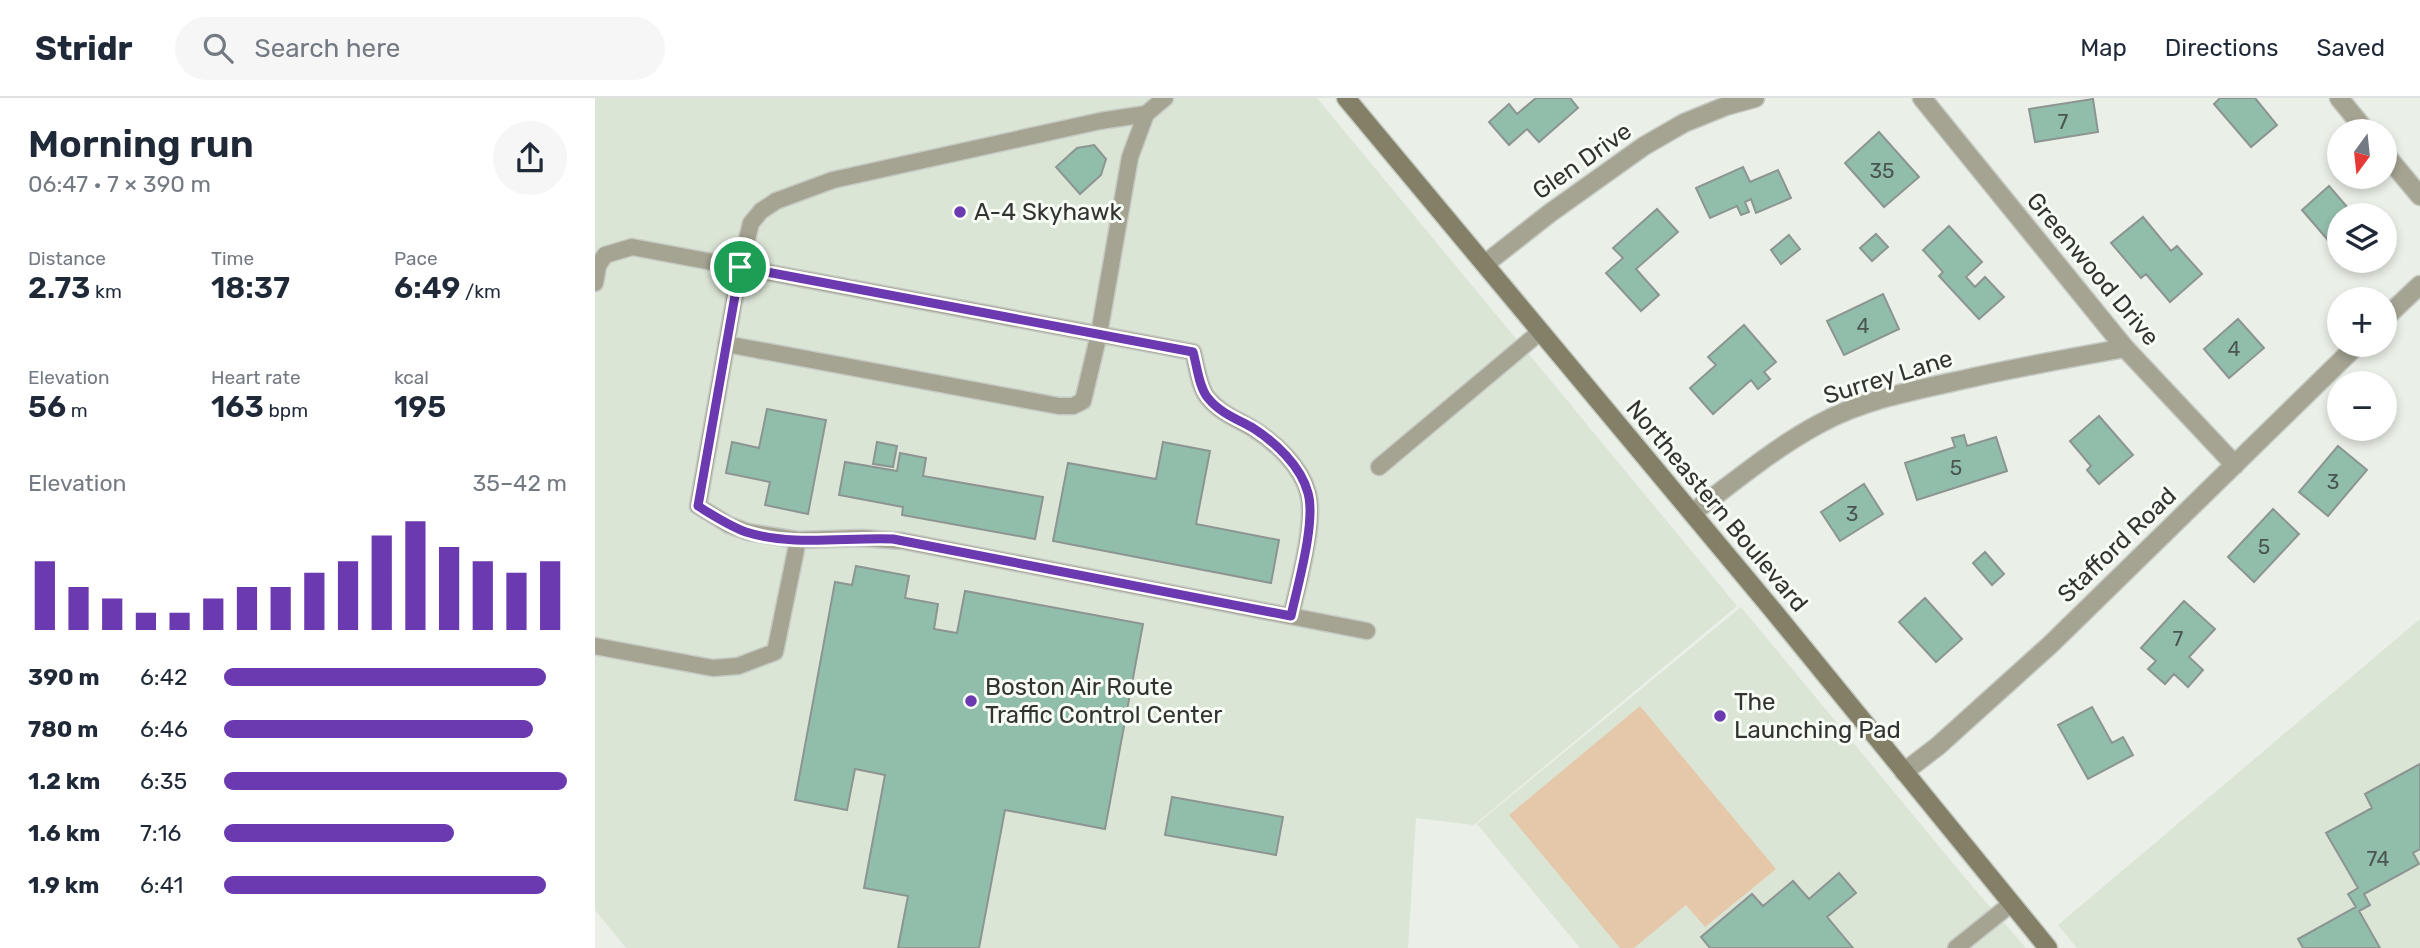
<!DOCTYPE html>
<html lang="en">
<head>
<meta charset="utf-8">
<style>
	body { margin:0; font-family:Rubik,sans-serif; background:#f6f6f7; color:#1f2937; height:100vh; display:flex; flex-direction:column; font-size:26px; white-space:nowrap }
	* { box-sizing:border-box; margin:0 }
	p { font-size:23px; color:#747a83 }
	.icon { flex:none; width:38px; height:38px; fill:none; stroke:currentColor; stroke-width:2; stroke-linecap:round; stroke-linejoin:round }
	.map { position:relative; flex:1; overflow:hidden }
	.drawer { display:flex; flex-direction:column; background:#fff; width:595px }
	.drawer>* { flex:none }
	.needle { width:46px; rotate:195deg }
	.controls { position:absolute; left:1732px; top:21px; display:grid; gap:14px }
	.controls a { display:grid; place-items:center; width:70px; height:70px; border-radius:50%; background:#fff; box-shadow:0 4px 10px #0003; font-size:35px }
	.pin { position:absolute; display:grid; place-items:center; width:60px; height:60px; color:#fff; margin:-30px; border:4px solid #fff; border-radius:50%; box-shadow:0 2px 7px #0007 }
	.round { display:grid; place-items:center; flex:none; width:74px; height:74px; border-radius:37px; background:#f6f6f7 }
	.summary { display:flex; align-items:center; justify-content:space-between; height:119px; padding:0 28px }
	h1 { font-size:38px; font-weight:600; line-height:52px }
	.figures { display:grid; grid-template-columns:repeat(3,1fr); gap:10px; height:119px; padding:7px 28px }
	.figures div { display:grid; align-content:center }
	.figures b { font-size:30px; font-weight:600 }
	.figures small { font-size:19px; font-weight:400 }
	.figures p { font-size:19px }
	.chart { height:196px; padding:14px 28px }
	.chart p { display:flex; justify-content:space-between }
	.chart svg { width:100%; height:126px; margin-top:7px; stroke:#6b39b0; stroke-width:6 }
	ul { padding:0 28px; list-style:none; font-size:23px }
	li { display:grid; grid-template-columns:112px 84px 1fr; align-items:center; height:52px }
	li i { height:18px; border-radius:9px; background:#6b39b0 }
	header { display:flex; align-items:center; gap:42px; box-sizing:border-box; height:98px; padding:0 35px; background:#fff; border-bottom:2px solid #e0e1e3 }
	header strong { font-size:33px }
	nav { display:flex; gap:38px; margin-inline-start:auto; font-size:24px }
	.search { width:490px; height:63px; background:#f6f6f7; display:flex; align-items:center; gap:18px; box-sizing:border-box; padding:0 24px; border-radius:38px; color:#747a83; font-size:26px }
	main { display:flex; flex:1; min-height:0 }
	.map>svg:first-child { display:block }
	.built { fill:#dbe5d6 }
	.green { fill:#e5c8aa }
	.building { fill:#91bdab; stroke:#8c9591; stroke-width:2 }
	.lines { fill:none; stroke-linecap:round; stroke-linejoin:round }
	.lane-casing { stroke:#c5cac3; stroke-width:19 }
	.street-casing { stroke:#c5cac3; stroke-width:21 }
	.secondary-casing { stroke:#c5cac3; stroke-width:21 }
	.lane { stroke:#a5a392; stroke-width:16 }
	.street { stroke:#a5a392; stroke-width:18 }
	.secondary { stroke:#838067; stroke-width:18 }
	.route-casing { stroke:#fff; stroke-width:14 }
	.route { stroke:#6b39b0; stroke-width:9 }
	.poi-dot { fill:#6b39b0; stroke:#f7fcf5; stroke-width:2.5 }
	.labels { text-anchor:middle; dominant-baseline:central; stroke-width:6; stroke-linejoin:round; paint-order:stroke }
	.number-label { font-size:21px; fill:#4a5650 }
	.street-label { font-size:24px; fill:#323431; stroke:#f7fcf5 }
	.poi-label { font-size:24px; fill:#323431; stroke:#f7fcf5; text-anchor:start }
</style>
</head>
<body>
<header>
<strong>Stridr</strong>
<div class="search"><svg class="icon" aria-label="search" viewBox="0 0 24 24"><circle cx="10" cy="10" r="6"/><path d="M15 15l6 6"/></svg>Search here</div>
<nav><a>Map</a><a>Directions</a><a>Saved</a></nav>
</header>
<main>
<section class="drawer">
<div class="summary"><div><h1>Morning run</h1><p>06:47 · 7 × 390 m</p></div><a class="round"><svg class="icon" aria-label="share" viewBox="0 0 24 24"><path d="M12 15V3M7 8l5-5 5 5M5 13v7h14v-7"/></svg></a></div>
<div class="figures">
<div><p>Distance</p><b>2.73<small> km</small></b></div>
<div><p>Time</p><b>18:37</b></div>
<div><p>Pace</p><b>6:49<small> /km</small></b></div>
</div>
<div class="figures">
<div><p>Elevation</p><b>56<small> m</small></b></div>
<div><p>Heart rate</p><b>163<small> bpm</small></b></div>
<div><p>kcal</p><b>195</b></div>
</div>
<div class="chart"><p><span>Elevation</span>35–42 m</p>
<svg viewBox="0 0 160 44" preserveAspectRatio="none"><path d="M5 44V20M15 44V29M25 44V33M35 44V38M45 44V38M55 44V33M65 44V29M75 44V29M85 44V24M95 44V20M105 44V11M115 44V6M125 44V15M135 44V20M145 44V24M155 44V20"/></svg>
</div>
<ul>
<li><b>390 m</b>6:42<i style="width:94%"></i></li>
<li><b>780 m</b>6:46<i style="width:90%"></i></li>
<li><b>1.2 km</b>6:35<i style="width:100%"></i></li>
<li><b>1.6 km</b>7:16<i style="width:67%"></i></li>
<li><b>1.9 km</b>6:41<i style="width:94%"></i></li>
</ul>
</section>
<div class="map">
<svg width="1825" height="850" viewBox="0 0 1825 850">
	<rect width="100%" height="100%" fill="#eaefe7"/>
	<path class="built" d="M0 0H722L1142 508 879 727 821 720 813 850H31L0 812Z
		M1146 509 1376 787 1431 850H985L882 726Z
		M1825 521V850H1482L1463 827Z"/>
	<path class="green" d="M1045 608 1181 771 1110 829 1091 807 1039 850H1025L914 717Z"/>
	<path class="building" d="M941 0H975L983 10 944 44 932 31 914 47 894 24 914 6 922 16Z
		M1625 0H1660L1682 27 1656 49 1619 6Z
		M1498 1 1503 34 1440 44 1434 11Z
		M1284 34 1324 79 1289 109 1250 65Z
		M499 47 511 61 506 77 485 96 461 69 482 50Z
		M1148 69 1155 84 1183 72 1196 100 1161 115 1156 101 1150 104 1154 114 1146 117 1142 108 1115 120 1101 90Z
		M1734 88 1759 117H1745V144L1739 149 1707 112Z
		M1062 111 1083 134 1041 171 1064 197 1046 213 1011 175 1028 160 1018 150Z
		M1548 119 1576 153 1582 148 1607 176 1575 204 1551 176 1546 180 1516 145Z
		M1354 128 1387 164 1371 179 1380 189 1390 179 1409 199 1384 221 1344 178 1348 174 1328 152Z
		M1281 136 1293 149 1277 163 1265 150Z
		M1194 137 1205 151 1186 166 1176 152Z
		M1288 196 1304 231 1249 257 1232 223Z
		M1643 221 1669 250 1634 280 1609 251Z
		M1149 227 1181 264 1169 274 1175 281 1163 291 1156 282 1118 316 1095 290 1121 267 1113 259Z
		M172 311 231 322 213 416 170 407 175 384 131 375 137 344 164 350Z
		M1504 318 1538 357 1504 386 1492 372 1496 368 1475 343Z
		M1369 337 1372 348 1401 339 1412 373 1322 402 1310 365 1360 349 1357 340Z
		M282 344 302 348 298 369 278 366Z
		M568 344 615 353 601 426 684 442 676 485 458 443 473 365 561 381Z
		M1743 348 1772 372 1733 418 1704 394Z
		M305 355 331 360 328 378 448 399 440 441 307 417 308 409 244 397 250 364 302 373Z
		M1269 386 1288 416 1245 443 1226 414Z
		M1678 411 1704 436 1659 484 1633 459Z
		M1390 454 1409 476 1397 487 1378 465Z
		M261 468 314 478 310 500 343 506 339 531 362 535 370 493 548 526 510 731 410 712 384 850H303L313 798 269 790 290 677 260 671 252 712 200 702 240 484 257 487Z
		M1330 500 1367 541 1341 564 1304 524Z
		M1589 503 1620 531 1594 559 1608 572 1593 589 1579 576 1570 586 1553 571 1561 563 1546 550Z
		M1497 609 1517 645 1528 639 1538 657 1493 681 1463 627Z
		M1825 666V751L1818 755 1824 766 1769 796 1775 807 1764 813 1785 850H1708L1703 841 1761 809 1753 796 1763 790 1731 735 1777 710 1770 696Z
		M577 699 688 719 681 757 570 737Z
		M1244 775 1261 795 1232 819 1258 850H1115L1106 839 1157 796 1168 808 1198 783 1214 801Z"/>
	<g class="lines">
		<g class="lane-casing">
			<path id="lane" d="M0 185 3 168 10 157 37 149 598 254C602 268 604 290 613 300 625 315 642 321 657 330 680 344 706 368 713 395 721 425 703 486 696 518
				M131 246 464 308H478L488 303 504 236 535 59 551 16 570 0
				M784 369 945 234
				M203 442 153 434 134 427 103 408 145 169 156 125 166 113 181 103 238 82 505 23 551 16
				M0 548 118 570 143 568 180 554 203 442 267 440 308 443 772 533
				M1361 850 1416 806"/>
		</g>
		<g class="street-casing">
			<path id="street" d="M1327 0 1530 250 1640 367
				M1744 0 1771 33
				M1790 56 1825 98
				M890 166 955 115 1049 48 1089 25 1131 8 1160 0
				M1790 220 1825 187
				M1097 415C1138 385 1179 350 1224 326 1266 303 1315 293 1362 283 1418 270 1474 260 1530 250
				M1309 674 1343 648 1455 547 1762 247"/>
		</g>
		<g class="secondary-casing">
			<path id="secondary" d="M751 0 1176 510 1453 850"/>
		</g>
		<use href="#lane" class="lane"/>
		<use href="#street" class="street"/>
		<use href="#secondary" class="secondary"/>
	</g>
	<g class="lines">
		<g class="route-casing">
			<path id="route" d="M145 169 598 254C602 268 604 290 613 300 625 315 642 321 658 330 680 344 706 368 713 395 721 424 703 486 696 518L298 441C250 439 198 449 151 434 134 428 119 418 103 408Z"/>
		</g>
		<use href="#route" class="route"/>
	</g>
	<g class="poi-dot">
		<circle cx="365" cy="114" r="7"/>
		<circle cx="376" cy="603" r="7"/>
		<circle cx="1125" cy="618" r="7"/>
	</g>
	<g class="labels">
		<g class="number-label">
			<text x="1468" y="23">7</text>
			<text x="1287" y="72">35</text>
			<text x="1268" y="227">4</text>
			<text x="1639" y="250">4</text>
			<text x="1361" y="369">5</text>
			<text x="1738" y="383">3</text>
			<text x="1257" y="415">3</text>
			<text x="1669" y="448">5</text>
			<text x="1583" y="540">7</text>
			<text x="1783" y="760">74</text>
		</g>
		<g class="street-label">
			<text transform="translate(987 63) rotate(-35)">Glen Drive</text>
			<text transform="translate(1498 171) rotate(50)">Greenwood Drive</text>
			<text transform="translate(1293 279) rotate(-17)">Surrey Lane</text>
			<text transform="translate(1122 408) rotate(50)">Northeastern Boulevard</text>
			<text transform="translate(1522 447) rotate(-44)">Stafford Road</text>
		</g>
		<g class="poi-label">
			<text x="379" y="114">A-4 Skyhawk</text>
			<text x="390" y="589">Boston Air Route<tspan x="390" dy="28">Traffic Control Center</tspan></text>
			<text x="1139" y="604">The<tspan x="1139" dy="28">Launching Pad</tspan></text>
		</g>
	</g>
</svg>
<div class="controls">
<a><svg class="needle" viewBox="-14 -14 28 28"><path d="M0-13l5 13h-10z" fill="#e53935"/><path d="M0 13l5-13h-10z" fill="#747a83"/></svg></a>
<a><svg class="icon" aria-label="layers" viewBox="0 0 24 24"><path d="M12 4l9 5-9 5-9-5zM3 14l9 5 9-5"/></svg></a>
<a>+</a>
<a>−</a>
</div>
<div class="pin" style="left:145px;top:169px;background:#1e9e55"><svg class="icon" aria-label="arrive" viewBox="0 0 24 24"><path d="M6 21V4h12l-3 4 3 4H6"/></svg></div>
</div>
</main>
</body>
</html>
